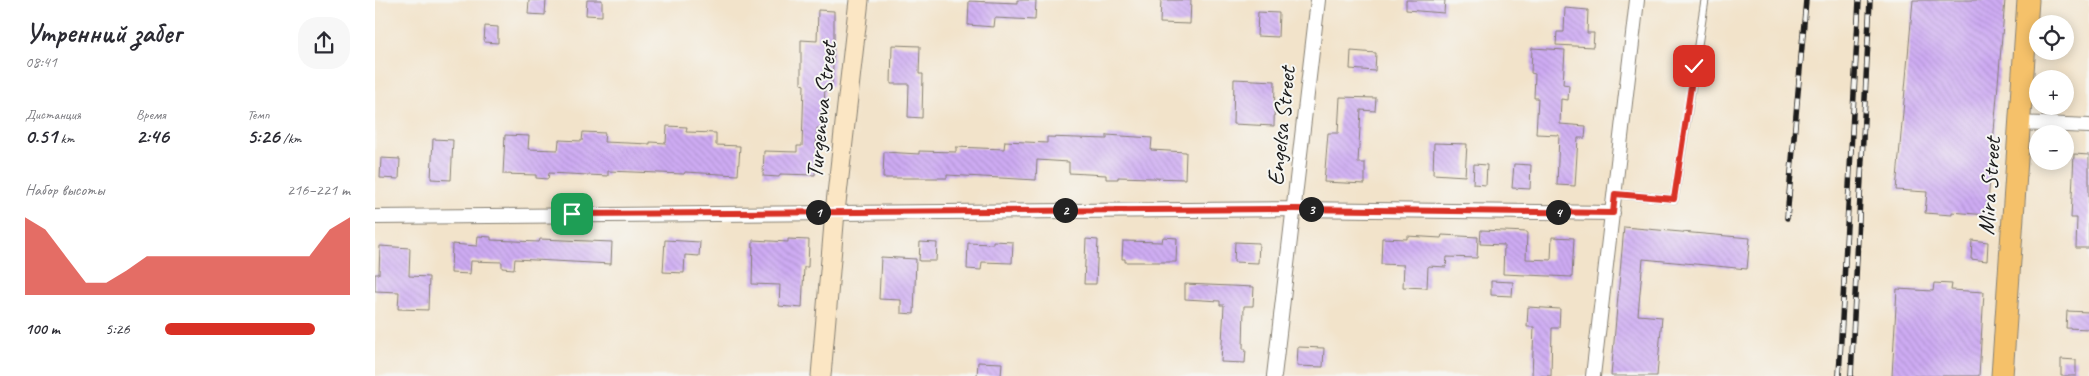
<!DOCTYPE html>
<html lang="ru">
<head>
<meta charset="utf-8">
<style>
	body { margin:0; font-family:Caveat,sans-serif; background:#f7f7f7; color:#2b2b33; height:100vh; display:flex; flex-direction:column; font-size:19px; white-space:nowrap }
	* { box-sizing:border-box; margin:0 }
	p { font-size:16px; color:#7c7c81 }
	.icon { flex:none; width:28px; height:28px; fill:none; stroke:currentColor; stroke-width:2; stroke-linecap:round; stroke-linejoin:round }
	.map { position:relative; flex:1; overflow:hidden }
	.drawer { display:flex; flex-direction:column; background:#fff; width:375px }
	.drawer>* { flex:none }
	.controls { position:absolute; left:1654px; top:15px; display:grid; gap:10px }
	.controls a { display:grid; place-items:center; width:45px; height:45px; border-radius:50%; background:#fff; box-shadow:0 2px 12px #0003; font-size:25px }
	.pin { position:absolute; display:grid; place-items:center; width:42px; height:42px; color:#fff; margin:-21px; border-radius:10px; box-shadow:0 2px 8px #0006 }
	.km { position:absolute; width:25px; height:25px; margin:-12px; border-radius:50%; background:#222; color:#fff; font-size:14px; line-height:25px; text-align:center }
	.round { display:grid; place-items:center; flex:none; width:52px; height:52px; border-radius:20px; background:#f7f7f7 }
	.summary { display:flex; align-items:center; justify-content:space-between; height:85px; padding:0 25px }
	h1 { font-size:28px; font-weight:700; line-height:38px }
	.metrics { display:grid; grid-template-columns:repeat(3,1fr); gap:8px; height:85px; padding:5px 25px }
	.metrics div { display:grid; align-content:center }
	.metrics b { font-size:21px; font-weight:700 }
	.metrics small { font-size:14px; font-weight:400 }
	.metrics p { font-size:14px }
	.chart { height:140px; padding:10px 25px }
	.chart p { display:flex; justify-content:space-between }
	.chart svg { width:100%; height:90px; margin-top:5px; fill:#d93025; opacity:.7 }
	ul { padding:0 25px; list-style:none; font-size:16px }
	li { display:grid; grid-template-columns:80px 60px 1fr; align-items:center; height:38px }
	li i { height:12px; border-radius:6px; background:#d93025 }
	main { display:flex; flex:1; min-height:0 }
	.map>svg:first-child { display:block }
	.building { fill:url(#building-back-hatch) }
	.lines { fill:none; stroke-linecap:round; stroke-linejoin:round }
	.lane-casing { stroke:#878073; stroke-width:9 }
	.street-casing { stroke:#878073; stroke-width:16 }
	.secondary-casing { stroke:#878073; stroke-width:21 }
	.primary-casing { stroke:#878073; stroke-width:23 }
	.lane { stroke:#fff; stroke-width:7 }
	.street { stroke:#fff; stroke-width:14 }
	.secondary { stroke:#fbe6c4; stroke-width:19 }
	.primary { stroke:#f5c16b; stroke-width:21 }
	.rail-casing { stroke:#1c1c1c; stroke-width:5.5 }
	.rail { stroke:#f6f6f2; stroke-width:4; stroke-dasharray:11; stroke-linecap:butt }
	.route-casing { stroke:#fff; stroke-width:10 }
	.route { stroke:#d93025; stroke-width:6 }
	.labels { text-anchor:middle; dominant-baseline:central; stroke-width:4; stroke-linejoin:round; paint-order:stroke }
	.street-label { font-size:24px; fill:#1c1c1c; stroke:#f6f6f2 }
</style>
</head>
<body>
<main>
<section class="drawer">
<div class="summary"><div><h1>Утренний забег</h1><p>08:41</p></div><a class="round"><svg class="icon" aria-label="share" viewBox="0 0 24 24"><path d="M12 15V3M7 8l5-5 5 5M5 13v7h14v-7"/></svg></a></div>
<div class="metrics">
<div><p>Дистанция</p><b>0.51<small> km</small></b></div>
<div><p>Время</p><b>2:46</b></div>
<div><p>Темп</p><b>5:26<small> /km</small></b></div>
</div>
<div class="chart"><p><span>Набор высоты</span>216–221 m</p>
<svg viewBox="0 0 160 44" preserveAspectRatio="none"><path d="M0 44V6L10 12L20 25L30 38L40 38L50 32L60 25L70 25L80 25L90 25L100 25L110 25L120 25L130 25L140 25L150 12L160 6V44z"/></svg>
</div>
<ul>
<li><b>100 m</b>5:26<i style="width:81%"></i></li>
</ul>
</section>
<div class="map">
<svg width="1714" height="376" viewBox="0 0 1714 376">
	<defs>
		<pattern id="building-back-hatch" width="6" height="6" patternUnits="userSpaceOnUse" patternTransform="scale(1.25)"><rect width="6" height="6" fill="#ceabf3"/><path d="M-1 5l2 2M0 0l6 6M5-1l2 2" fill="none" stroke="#b093d0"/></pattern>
	</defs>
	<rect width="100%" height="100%" fill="#f6f6f2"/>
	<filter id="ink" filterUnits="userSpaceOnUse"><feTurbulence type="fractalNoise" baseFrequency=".02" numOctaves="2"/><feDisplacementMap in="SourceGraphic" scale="10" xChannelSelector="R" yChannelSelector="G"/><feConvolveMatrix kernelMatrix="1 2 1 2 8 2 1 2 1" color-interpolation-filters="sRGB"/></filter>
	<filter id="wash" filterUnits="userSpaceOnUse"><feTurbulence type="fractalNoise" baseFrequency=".0096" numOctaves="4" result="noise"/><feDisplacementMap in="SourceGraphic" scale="20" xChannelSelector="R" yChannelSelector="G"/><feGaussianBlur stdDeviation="1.12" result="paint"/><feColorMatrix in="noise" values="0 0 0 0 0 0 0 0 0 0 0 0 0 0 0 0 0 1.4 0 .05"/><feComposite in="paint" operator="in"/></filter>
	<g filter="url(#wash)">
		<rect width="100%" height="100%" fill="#f2e3ca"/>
		<g id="blocks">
			<path class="building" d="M154 0H171L170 15 153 14Z
				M212 0H227V16L211 15Z
				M642 0H661L660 20 620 18 619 27 593 25 594 1 642 3Z
				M786 0H816L815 24 785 23Z
				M1031 0H1070L1069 13 1031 10Z
				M1538 0H1630L1612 215 1577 212V215L1550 213 1552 192 1521 190Z
				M1190 8 1213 10 1212 33H1219L1218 47 1181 45 1182 32H1189Z
				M443 10 459 11V42L457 86H450L448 128H442L440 175 405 174 404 177 388 176 389 151 422 152V146H427L429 85 426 84V40L442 41Z
				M883 12 904 13 903 37 882 36Z
				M110 26 123 27V43L109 42Z
				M517 45 545 46 544 74H548L547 118 533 117 534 84H516Z
				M1157 48 1190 50 1188 84 1194 85 1193 100 1186 99 1185 124 1211 126 1210 138H1203L1200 186 1182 185 1184 135 1161 134 1163 98H1159L1160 74 1156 73Z
				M976 51 1001 53 1000 71 975 69Z
				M859 79 900 81 899 126 858 124Z
				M965 97 1001 98 1000 111 986 110 983 163H990V184L949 182 953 133H963Z
				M292 126 312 127 311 132 341 133V145L365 146 363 175 310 172 309 174 233 171V176L174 173 173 179 161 178V175L128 174 130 135 154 136 153 149 183 150 184 140 207 141 208 132 230 133 229 142 275 144V142L291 143Z
				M732 135 777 138 776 150 811 152 810 179 743 177V179H731V175L694 173V162L662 160 661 180 572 175V178H508L509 152 544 154V151L581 152V147L629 149 630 141 672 143V137L732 139Z
				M58 139 78 140 76 180 56 179Z
				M1059 143 1092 144 1090 176 1058 174Z
				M1699 154 1714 155V248H1701L1702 218H1696Z
				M6 158 25 159 24 179 5 178Z
				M1099 164 1112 165 1111 185 1098 184Z
				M1139 164 1156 165 1155 189 1137 188Z
				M1249 227 1375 238 1372 269 1268 259 1263 315 1287 317 1282 376H1236Z
				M1106 230 1152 232 1151 259 1176 260 1177 237 1199 238 1197 277 1128 274 1129 245 1105 244Z
				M1067 235 1103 237 1102 258 1072 257 1071 267 1053 266 1052 288 1028 287 1029 265 1006 264 1007 238 1032 239V236L1066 238Z
				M103 236 116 237V240L164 242 165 239 237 242 236 264 140 259 139 269 127 268V262L96 261 95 274 76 273 77 244 102 246Z
				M788 237 802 238 801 262H750V259H747L748 241 787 242Z
				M413 239 434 240 433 267H429L427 308 404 306 405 285 377 284 378 240 413 242Z
				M711 239 723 240 721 284H709Z
				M290 240 325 242 324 256 310 255 309 273 288 272Z
				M1597 240 1613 242 1612 261 1596 259Z
				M618 241 638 242 637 263 607 262 606 270 592 269 593 243 618 244Z
				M545 242 562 243 561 261H544Z
				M860 242 884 243 883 263 859 262Z
				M5 246 35 248 34 276 54 277 53 310 23 309 24 292 0 291V274H4Z
				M506 257 541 259 539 314 526 313V300L504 299Z
				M1116 281 1138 282 1137 296 1116 295Z
				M1559 283 1577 284 1576 290 1609 292 1604 376H1517L1522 289 1558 291Z
				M810 284 879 287 878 306H869L868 349H871L870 363 846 362 849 305H845V301L810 299Z
				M1153 307 1185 309 1184 328H1177L1176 376H1157L1159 327H1152Z
				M1692 311 1714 312V329L1691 328Z
				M923 347 949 348 948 367 922 366Z
				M1686 359 1701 360V376H1686Z
				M603 362 627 363 626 376H602Z"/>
		</g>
	</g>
	<g filter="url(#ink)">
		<use href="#blocks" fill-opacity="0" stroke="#878073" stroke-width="1"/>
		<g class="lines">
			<g class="lane-casing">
				<path id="lane" d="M1240 194 1299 199 1330 0"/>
			</g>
			<g class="street-casing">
				<path id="street" d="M1644 123 1714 126
					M0 217 919 209 1238 213
					M899 376 943 0
					M1218 376 1262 0"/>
			</g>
			<g class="secondary-casing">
				<path id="secondary" d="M446 376 460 212 484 0"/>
			</g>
			<g class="primary-casing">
				<path id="primary" d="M1627 376 1653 0"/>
			</g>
			<use href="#lane" class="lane"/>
			<use href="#street" class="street"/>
			<use href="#secondary" class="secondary"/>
			<use href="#primary" class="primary"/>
			<g class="rail-casing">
				<path id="rail" d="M1412 218 1431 0
					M1464 376 1484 0
					M1476 376 1495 0"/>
			</g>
			<use href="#rail" class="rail"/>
		</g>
	</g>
	<g class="lines" filter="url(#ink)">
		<g class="route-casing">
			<path id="route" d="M197 214 920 209 1238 213 1240 194 1299 199 1319 66"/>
		</g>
		<use href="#route" class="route"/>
	</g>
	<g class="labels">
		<g class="street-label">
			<text transform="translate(446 110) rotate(-84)">Turgeneva Street</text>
			<text transform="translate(906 126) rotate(-84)">Engelsa Street</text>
			<text transform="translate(1614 186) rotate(-86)">Mira Street</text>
		</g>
	</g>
</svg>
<div class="controls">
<a><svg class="icon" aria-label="locate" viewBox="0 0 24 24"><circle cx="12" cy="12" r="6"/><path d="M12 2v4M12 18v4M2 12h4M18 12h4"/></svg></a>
<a>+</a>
<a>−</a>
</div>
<div class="pin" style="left:197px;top:214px;background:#1e9e55"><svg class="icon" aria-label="arrive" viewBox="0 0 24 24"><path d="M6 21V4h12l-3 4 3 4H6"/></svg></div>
<div class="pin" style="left:1319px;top:66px;background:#d93025"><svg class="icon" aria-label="check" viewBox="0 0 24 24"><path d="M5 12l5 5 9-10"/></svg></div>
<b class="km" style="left:443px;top:212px">1</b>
<b class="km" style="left:690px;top:210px">2</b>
<b class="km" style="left:936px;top:209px">3</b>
<b class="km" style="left:1183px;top:212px">4</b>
</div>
</main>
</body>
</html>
